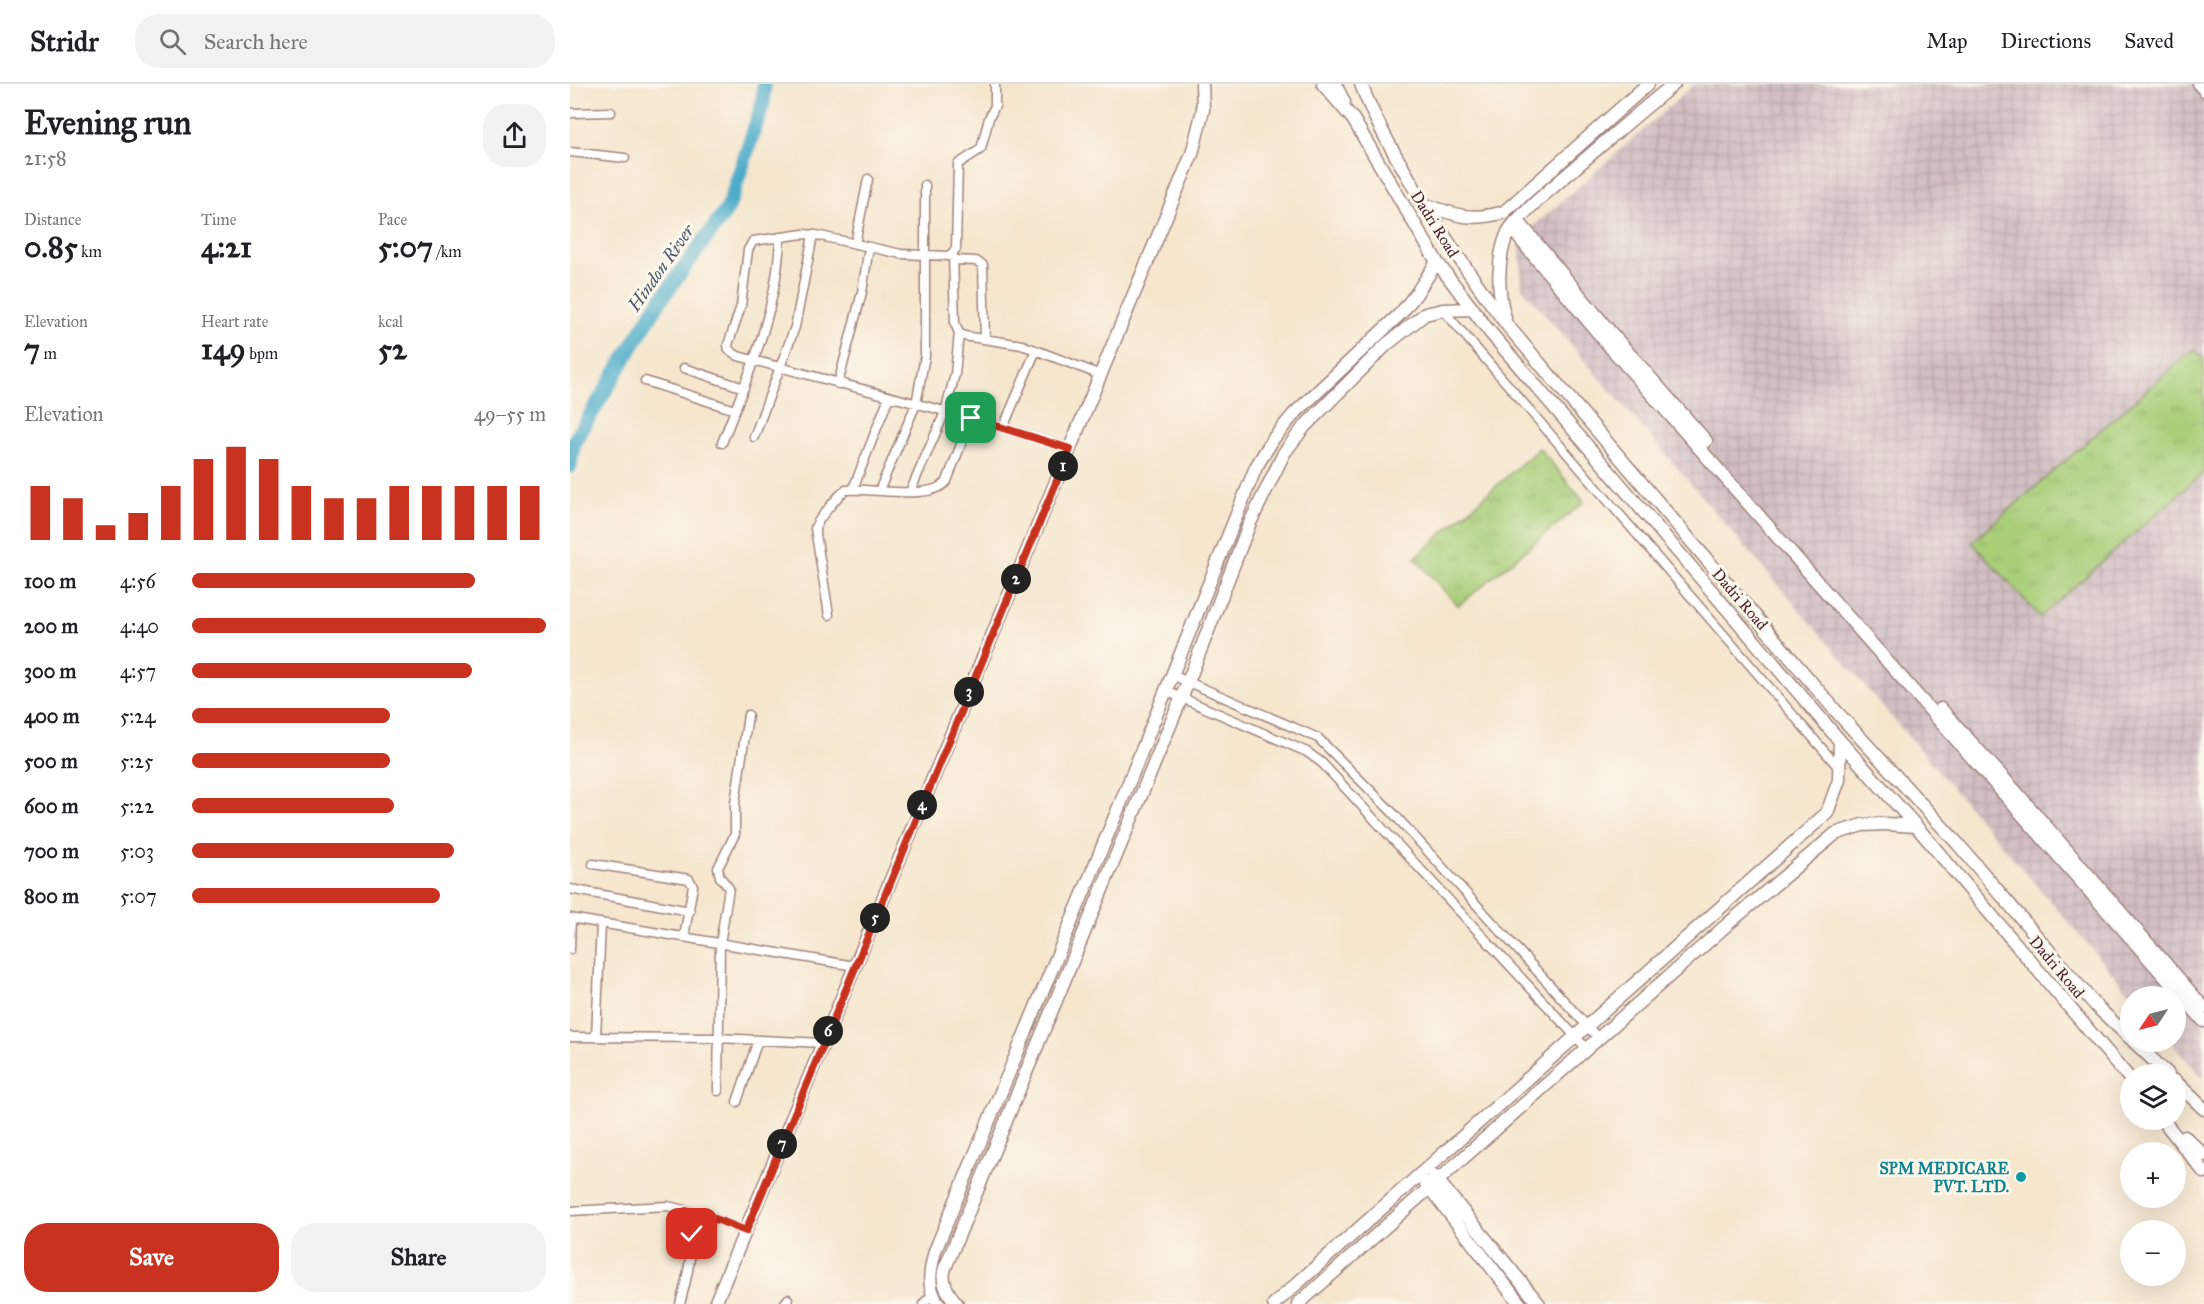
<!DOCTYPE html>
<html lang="en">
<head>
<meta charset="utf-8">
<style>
	body { margin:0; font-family:"IM FELL Great Primer",serif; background:#f2f2f2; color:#202124; height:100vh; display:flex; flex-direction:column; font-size:22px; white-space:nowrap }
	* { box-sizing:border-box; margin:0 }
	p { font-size:20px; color:#757577 }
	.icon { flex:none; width:33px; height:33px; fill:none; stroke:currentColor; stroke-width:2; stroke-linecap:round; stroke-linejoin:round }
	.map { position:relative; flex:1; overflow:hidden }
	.sheet { display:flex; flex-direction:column; background:#fff; width:570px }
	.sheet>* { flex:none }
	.needle { width:39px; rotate:235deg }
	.fabs { position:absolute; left:1550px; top:902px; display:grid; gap:12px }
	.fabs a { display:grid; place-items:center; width:66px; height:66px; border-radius:50%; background:#fff; box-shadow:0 6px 24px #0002; font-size:30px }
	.pin { position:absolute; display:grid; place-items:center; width:51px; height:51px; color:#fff; margin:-26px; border-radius:12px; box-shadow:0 3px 9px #0006 }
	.km { position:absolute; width:30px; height:30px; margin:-15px; border-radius:50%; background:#222; color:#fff; font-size:16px; line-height:30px; text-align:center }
	.round { display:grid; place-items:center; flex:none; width:63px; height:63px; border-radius:24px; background:#f2f2f2 }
	.head { display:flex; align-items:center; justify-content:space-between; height:102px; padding:0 24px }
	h1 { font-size:33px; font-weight:700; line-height:45px }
	.figures { display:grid; grid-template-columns:repeat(3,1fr); gap:9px; height:102px; padding:6px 24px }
	.figures div { display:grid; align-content:center }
	.figures b { font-size:30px; font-weight:700 }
	.figures small { font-size:16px; font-weight:400 }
	.figures p { font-size:16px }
	.chart { height:168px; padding:12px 24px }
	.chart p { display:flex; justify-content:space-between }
	.chart svg { width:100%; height:108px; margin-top:6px; stroke:#c8321e; stroke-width:6 }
	.cta { display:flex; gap:12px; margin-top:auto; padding:12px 24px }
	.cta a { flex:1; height:69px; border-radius:24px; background:#c8321e; color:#fff; font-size:24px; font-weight:700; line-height:69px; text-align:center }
	.cta a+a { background:#f2f2f2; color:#202124 }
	ul { padding:0 24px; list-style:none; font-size:20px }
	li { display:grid; grid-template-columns:96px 72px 1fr; align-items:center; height:45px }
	li i { height:15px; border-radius:8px; background:#c8321e }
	header { display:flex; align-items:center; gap:36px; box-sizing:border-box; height:84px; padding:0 30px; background:#fff; border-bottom:2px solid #e0e0e0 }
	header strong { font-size:28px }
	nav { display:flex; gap:33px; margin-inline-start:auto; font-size:21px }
	.search { width:420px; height:54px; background:#f2f2f2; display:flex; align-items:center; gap:15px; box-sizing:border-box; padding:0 21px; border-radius:24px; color:#757577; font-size:22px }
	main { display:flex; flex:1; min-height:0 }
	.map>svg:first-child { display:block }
	.industrial { fill:url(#industrial-grid) }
	.grass { fill:url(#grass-tufts); stroke:#7a7752; stroke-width:1.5 }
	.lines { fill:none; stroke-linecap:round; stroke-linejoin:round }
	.river { stroke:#49abc9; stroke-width:15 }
	.street-casing { stroke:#a0827c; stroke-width:11 }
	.secondary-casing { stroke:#a0827c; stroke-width:15 }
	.street { stroke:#fff; stroke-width:8 }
	.secondary { stroke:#fff; stroke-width:12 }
	.route-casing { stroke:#fff; stroke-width:12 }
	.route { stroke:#c8321e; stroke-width:8 }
	.culture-dot { fill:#0f9aa8; stroke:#fbf7ec; stroke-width:2 }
	.labels { text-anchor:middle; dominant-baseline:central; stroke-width:6; stroke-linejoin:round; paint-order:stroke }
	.street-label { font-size:16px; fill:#4a1f2b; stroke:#fbf7ec }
	.culture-label { font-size:16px; font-weight:bold; fill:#0d838f; stroke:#fbf7ec; text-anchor:end }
	.water-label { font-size:18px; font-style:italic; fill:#4a576a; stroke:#fbf7ec }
</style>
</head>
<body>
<header>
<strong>Stridr</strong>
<div class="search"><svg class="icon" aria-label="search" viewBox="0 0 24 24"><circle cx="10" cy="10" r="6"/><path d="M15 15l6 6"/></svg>Search here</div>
<nav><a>Map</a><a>Directions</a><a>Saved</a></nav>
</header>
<main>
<section class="sheet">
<div class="head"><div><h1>Evening run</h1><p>21:58</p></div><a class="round"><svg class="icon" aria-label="share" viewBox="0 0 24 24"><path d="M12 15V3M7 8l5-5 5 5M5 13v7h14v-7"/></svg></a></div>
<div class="figures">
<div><p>Distance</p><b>0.85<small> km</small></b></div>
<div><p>Time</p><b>4:21</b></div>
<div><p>Pace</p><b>5:07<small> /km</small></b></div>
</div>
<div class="figures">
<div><p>Elevation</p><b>7<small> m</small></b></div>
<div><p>Heart rate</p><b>149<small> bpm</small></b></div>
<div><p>kcal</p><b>52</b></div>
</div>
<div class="chart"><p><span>Elevation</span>49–55 m</p>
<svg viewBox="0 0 160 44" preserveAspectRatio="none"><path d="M5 44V22M15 44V27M25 44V38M35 44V33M45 44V22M55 44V11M65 44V6M75 44V11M85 44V22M95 44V27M105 44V27M115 44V22M125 44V22M135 44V22M145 44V22M155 44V22"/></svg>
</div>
<ul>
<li><b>100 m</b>4:56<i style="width:80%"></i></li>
<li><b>200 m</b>4:40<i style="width:100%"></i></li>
<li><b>300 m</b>4:57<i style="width:79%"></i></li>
<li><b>400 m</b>5:24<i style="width:56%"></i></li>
<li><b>500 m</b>5:25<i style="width:56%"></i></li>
<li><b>600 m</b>5:22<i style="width:57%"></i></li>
<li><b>700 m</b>5:03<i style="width:74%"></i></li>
<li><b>800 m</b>5:07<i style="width:70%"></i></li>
</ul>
<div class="cta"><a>Save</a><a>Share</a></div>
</section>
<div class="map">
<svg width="1634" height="1220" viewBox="0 0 1634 1220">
	<defs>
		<pattern id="industrial-grid" width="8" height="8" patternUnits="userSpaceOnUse" patternTransform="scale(1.5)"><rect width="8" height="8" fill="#d2bec3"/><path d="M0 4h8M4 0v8" fill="none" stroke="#b6a3a8"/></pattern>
		<pattern id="grass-tufts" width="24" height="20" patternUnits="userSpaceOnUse" patternTransform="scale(1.5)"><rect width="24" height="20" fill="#a9cf79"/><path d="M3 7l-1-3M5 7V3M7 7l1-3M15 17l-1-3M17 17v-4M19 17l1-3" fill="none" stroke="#93b169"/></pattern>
	</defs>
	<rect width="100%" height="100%" fill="#fbf7ec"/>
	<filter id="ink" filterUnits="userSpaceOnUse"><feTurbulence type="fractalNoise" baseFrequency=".0167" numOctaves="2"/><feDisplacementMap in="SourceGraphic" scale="12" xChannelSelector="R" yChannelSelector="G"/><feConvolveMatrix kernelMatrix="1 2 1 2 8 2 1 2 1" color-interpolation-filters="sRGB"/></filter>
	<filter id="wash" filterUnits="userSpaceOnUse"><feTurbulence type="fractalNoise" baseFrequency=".008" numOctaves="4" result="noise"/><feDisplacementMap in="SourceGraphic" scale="24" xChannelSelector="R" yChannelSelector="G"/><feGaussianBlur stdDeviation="1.35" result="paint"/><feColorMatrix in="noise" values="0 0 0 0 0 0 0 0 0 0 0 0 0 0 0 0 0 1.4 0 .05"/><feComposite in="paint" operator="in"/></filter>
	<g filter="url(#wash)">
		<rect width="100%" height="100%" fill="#f5e6cd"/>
		<path class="industrial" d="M1125 0H1634V996L1600 957H1605V912H1562L952 204 949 155Z"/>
		<path class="grass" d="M1624 265 1634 275V388L1470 533 1402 458Z
			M969 364 1014 418 888 522 845 474Z"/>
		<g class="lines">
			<path class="river" d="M0 382 4 358 87 221 158 124 193 19 194 0"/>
		</g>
	</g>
	<g filter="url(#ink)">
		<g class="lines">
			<g class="street-casing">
				<path id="street" d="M425 0V22L419 34 411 65 388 80 386 165 379 172 331 170 246 151 233 150 183 157 178 166 171 222 158 261 159 266 168 272 412 337 500 365
					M0 29 41 28
					M0 68 55 74
					M285 160 298 95
					M383 169 385 240 389 249 394 252 452 261 531 291
					M384 176 406 177 413 181 415 254
					M873 226 1269 684
					M114 284 174 304
					M75 297 165 326
					M268 300 292 208 299 163
					M433 344 466 266
					M184 353 225 243 243 151
					M152 359C178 293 208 225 210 153
					M283 405 319 313
					M309 407 346 320 355 272V101
					M340 408 375 328 385 290 389 249
					M259 531 245 444C246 438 270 409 276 406 301 403 361 418 377 397L401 334
					M602 591 748 654 822 728 1029 955
					M596 607 737 668 752 679 1017 965
					M23 780 119 795 123 802 114 853
					M0 805 120 827
					M0 834 285 882
					M0 865 1 834
					M0 953 147 954 253 959
					M26 953 31 840
					M148 1007 150 860 159 804 150 793 148 784 165 750V719L178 631
					M167 1018 188 956
					M0 1127 98 1122 138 1132 176 1147
					M110 1220C118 1191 127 1155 116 1127
					M214 1220 218 1215
					M353 1220 363 1210"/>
			</g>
			<g class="secondary-casing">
				<path id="secondary" d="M753 0 783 35 867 178 919 247 1270 657 1346 742 1560 995
					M765 0 774 18
					M791 0C801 28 815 53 830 79 862 136 898 189 937 241L1265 626 1388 760 1526 922 1560 954
					M1629 0 1634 6
					M853 120C886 131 900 138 934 128L1078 0
					M948 137 1041 249 1136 357
					M941 144 1034 256 1634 937
					M935 234C927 208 927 173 938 148 945 135 973 112 984 102 1024 68 1063 33 1104 0
					M1371 625 1447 709 1634 924
					M1563 957 1598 990
					M1605 997 1634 1025
					M1592 1035 1634 1088
					M1615 1053 1634 1071
					M864 1092 969 1220
					M855 1098 950 1220
					M145 1220 622 70 633 26 632 0
					M369 1220C356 1204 360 1186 365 1167L551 718 686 383 703 355 724 330 831 229 846 210 867 178
					M387 1220C378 1209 370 1198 375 1184L618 598 679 441 714 369 734 343 816 261 855 230 873 226 903 225
					M704 1220 1257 729 1269 696 1270 657
					M728 1220 1159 839 1265 750 1292 741 1315 740 1346 742"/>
			</g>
			<use href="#street" class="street"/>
			<use href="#secondary" class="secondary"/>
		</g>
	</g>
	<g class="lines" filter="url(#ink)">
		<g class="route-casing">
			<path id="route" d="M122 1150 120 1138 116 1127 138 1132 176 1147 500 365 401 334"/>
		</g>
		<use href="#route" class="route"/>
	</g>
	<circle class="culture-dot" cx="1451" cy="1093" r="6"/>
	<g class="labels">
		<g class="street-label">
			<text transform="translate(865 140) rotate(58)">Dadri Road</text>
			<text transform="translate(1170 515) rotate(49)">Dadri Road</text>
			<text transform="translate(1487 883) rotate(50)">Dadri Road</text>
		</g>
		<g class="culture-label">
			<text x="1439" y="1084">SPM MEDICARE<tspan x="1439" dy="18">PVT. LTD.</tspan></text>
		</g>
		<g class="water-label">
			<text transform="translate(91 184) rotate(-55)">Hindon River</text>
		</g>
	</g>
</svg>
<div class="fabs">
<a><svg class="needle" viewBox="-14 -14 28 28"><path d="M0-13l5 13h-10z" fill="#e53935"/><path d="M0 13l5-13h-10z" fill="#757577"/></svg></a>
<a><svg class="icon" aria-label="layers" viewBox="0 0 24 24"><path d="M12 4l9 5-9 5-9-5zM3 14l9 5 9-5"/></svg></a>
<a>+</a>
<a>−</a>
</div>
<div class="pin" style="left:401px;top:334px;background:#1e9e55"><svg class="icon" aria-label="arrive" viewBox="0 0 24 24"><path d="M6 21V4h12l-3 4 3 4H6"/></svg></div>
<div class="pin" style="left:122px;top:1150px;background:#d93025"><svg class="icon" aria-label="check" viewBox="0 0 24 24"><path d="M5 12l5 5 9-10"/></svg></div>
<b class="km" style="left:493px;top:382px">1</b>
<b class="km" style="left:446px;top:495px">2</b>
<b class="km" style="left:399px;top:608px">3</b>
<b class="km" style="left:352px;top:721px">4</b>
<b class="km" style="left:305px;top:834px">5</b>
<b class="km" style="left:258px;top:947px">6</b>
<b class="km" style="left:212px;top:1060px">7</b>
</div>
</main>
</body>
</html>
